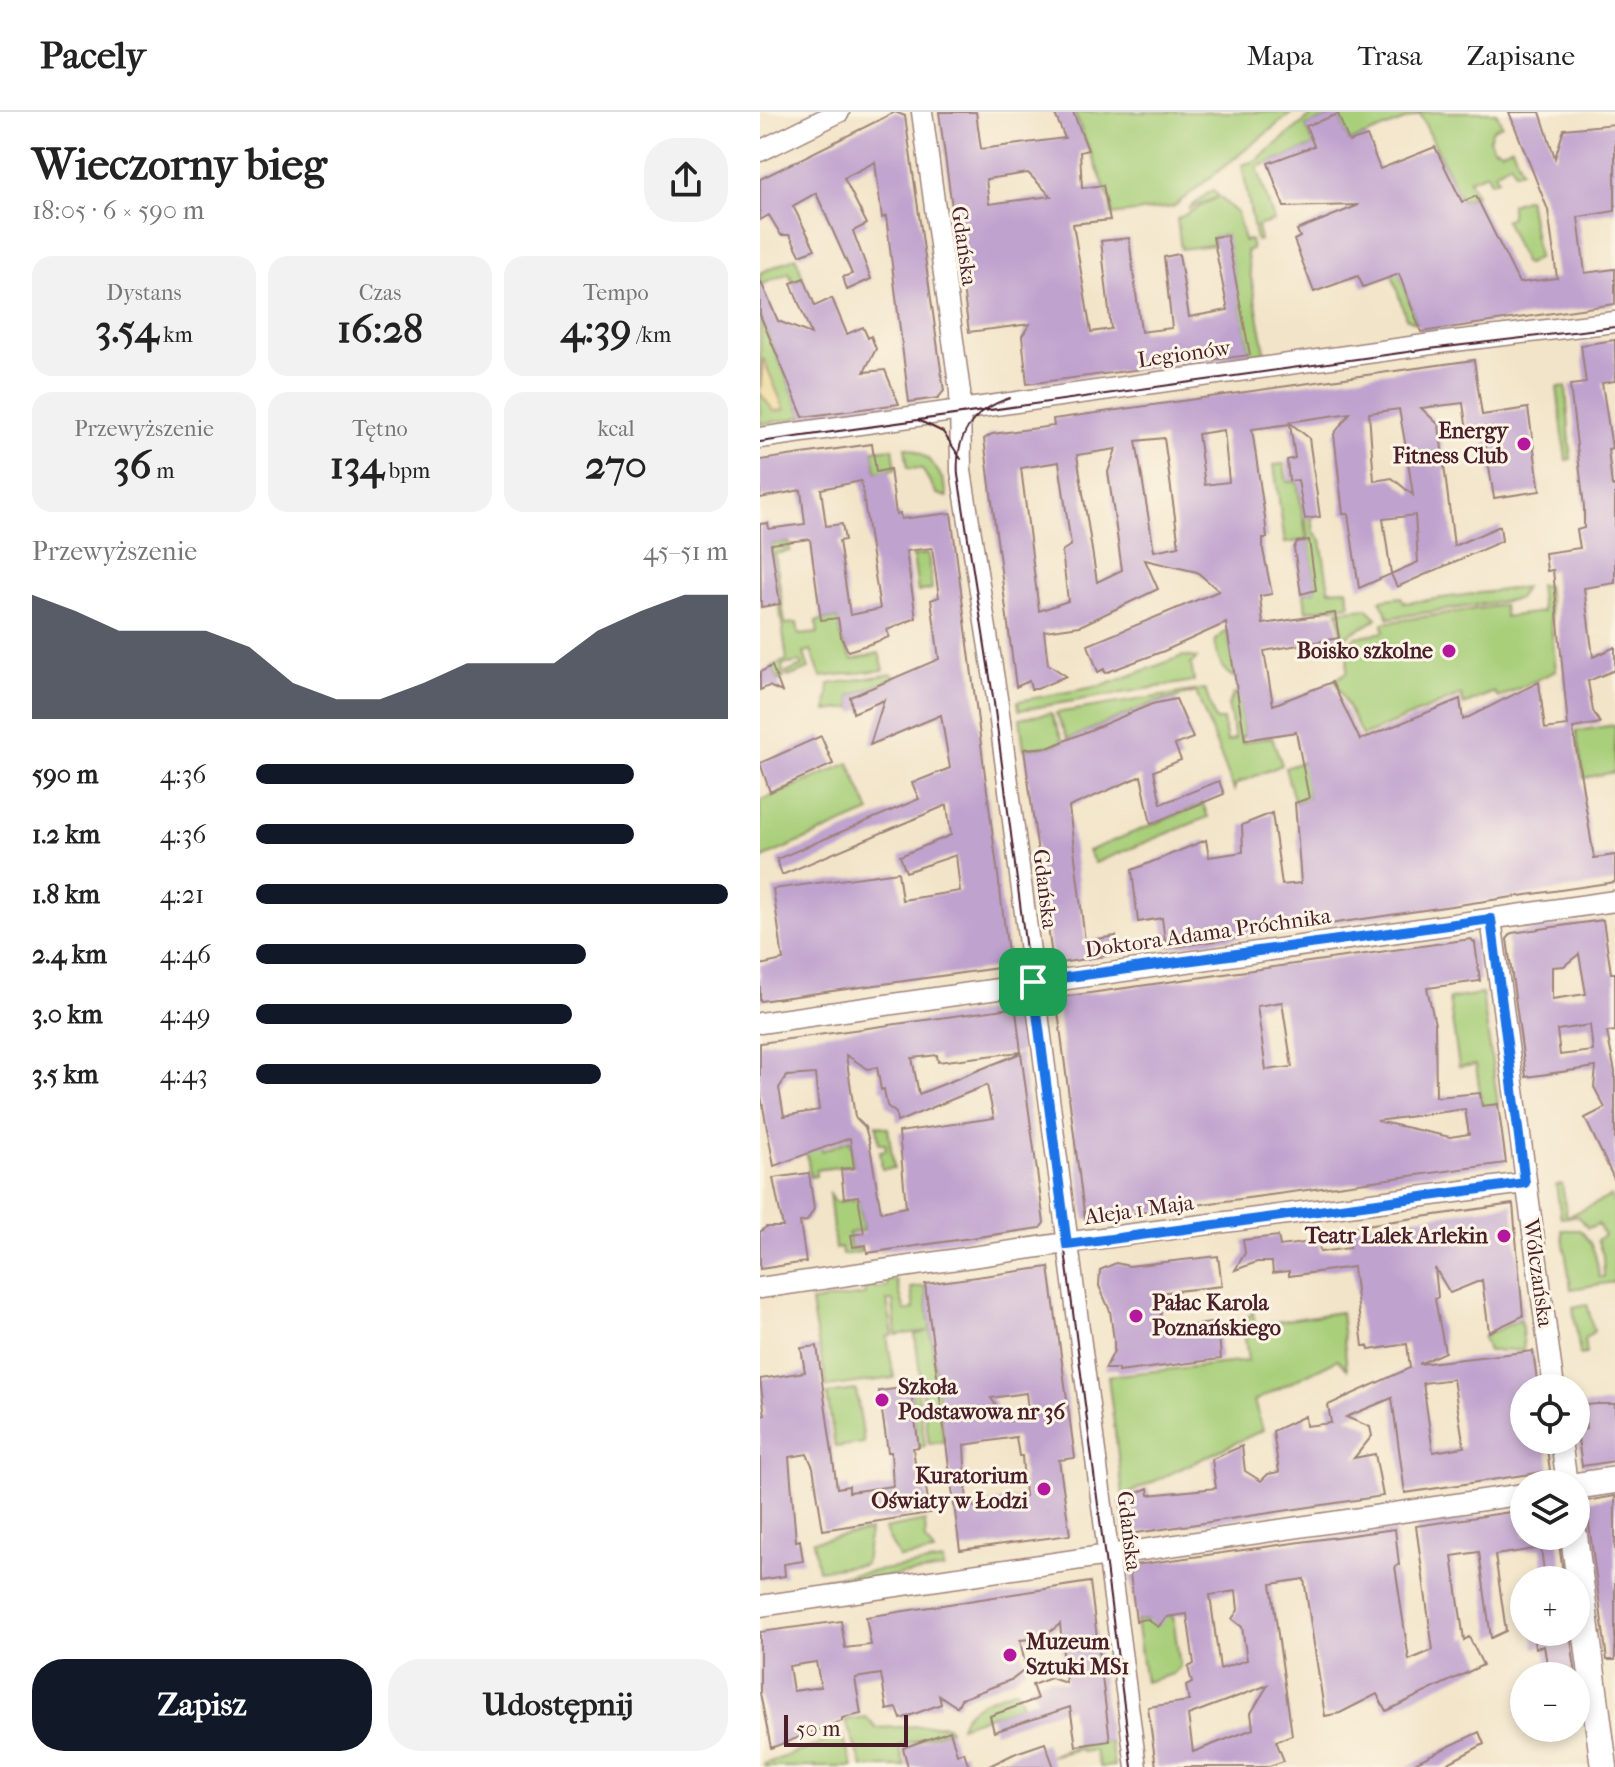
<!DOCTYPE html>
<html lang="pl">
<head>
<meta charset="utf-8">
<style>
	body { margin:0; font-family:"IM FELL French Canon",serif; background:#f2f2f2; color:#222; height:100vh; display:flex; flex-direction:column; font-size:30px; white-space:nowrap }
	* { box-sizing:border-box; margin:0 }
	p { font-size:26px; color:#767676 }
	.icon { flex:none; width:44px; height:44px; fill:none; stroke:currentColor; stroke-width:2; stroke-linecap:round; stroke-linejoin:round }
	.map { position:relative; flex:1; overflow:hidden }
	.sheet { display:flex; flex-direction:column; background:#fff; width:760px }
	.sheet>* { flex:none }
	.buttons { position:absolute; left:750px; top:1262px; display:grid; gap:16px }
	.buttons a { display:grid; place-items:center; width:80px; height:80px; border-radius:50%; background:#fff; box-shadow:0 4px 12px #0003; font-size:40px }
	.scale { position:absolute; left:24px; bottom:20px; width:124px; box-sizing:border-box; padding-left:8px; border:4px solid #4a1f2b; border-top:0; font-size:22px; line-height:28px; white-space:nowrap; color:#4a1f2b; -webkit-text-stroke:6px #fcf5e5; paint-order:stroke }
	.pin { position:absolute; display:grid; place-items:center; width:68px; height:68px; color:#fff; margin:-34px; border-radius:16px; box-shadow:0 4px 12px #0006 }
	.round { display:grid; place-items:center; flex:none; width:84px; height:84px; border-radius:32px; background:#f2f2f2 }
	.head { display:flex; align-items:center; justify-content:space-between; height:136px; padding:0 32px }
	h1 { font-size:44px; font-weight:700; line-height:60px }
	.stats { display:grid; grid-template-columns:repeat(3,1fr); gap:12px; height:136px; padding:8px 32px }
	.stats div { display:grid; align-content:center; border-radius:20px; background:#f2f2f2; text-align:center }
	.stats b { font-size:40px; font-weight:700 }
	.stats small { font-size:22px; font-weight:400 }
	.stats p { font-size:22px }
	.chart { height:224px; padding:16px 32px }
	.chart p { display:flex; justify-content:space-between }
	.chart svg { width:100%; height:144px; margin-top:8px; fill:#111827; opacity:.7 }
	.cta { display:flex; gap:16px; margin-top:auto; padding:16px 32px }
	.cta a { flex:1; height:92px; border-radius:32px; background:#111827; color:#fff; font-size:32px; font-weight:700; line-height:92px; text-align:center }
	.cta a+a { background:#f2f2f2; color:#222 }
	ul { padding:0 32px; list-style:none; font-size:26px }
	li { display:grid; grid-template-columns:128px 96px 1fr; align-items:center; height:60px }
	li i { height:20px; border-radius:10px; background:#111827 }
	header { display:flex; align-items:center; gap:48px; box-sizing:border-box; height:112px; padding:0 40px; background:#fff; border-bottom:2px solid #e0e0e0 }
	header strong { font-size:38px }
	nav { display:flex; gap:44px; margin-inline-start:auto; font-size:28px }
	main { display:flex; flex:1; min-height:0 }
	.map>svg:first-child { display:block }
	.green { fill:#a9cf7a; stroke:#7a7752; stroke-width:2 }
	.sand { fill:#eeda9e; stroke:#9c7c64; stroke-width:2 }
	.building { fill:#bfa2ce; fill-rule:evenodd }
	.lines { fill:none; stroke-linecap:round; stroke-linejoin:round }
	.minor-casing { stroke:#9e827a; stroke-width:23 }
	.major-casing { stroke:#9e827a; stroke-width:29 }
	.minor { stroke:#fff; stroke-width:20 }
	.major { stroke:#fff; stroke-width:26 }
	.tram { stroke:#4a1f2b; stroke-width:2 }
	.route-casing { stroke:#fff; stroke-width:16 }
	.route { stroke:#1a73e8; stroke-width:10 }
	.poi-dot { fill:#b5179e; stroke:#fcf5e5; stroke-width:3 }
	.labels { text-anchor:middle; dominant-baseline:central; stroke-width:6; stroke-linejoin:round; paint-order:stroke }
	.street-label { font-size:22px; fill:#4a1f2b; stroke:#fcf5e5 }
	.poi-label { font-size:22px; font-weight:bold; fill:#4a1f2b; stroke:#fcf5e5; text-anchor:end }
</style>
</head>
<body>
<header>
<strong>Pacely</strong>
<nav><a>Mapa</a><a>Trasa</a><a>Zapisane</a></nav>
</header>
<main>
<section class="sheet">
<div class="head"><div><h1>Wieczorny bieg</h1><p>18:05 · 6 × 590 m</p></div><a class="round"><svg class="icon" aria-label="share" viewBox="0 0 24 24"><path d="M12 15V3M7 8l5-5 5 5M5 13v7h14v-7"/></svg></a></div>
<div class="stats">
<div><p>Dystans</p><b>3.54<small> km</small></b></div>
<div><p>Czas</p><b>16:28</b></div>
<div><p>Tempo</p><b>4:39<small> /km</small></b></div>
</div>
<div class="stats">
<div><p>Przewyższenie</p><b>36<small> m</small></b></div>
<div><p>Tętno</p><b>134<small> bpm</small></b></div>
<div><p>kcal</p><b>270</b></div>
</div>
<div class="chart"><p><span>Przewyższenie</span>45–51 m</p>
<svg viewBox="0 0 160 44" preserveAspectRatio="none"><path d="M0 44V6L10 11L20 17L30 17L40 17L50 22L60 33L70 38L80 38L90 33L100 27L110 27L120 27L130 17L140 11L150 6L160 6V44z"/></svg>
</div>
<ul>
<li><b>590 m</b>4:36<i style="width:80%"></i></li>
<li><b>1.2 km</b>4:36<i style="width:80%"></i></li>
<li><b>1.8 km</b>4:21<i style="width:100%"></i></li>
<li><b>2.4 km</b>4:46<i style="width:70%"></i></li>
<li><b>3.0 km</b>4:49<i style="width:67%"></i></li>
<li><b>3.5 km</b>4:43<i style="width:73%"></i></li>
</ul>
<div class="cta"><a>Zapisz</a><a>Udostępnij</a></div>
</section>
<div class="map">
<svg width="855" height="1655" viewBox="0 0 855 1655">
	<rect width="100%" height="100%" fill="#fcf5e5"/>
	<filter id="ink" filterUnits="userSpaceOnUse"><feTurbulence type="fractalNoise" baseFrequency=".0125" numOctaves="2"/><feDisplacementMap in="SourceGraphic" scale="16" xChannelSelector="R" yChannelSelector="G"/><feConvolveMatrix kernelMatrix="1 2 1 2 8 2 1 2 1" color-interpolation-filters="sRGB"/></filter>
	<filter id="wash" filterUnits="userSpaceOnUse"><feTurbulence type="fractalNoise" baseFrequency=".006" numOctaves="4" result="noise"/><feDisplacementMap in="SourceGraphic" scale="32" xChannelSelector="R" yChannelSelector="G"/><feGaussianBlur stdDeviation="1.8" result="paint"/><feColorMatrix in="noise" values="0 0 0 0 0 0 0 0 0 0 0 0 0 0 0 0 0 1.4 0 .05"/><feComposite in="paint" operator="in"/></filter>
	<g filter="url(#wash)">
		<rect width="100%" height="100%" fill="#f2e4c8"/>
		<path class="green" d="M314 0H533L413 95 352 103 350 88Z
			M556 0H736L742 13 733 17 729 27 734 36 742 39 752 35 762 58 755 60 751 51 735 60 738 67 731 70 727 61 709 68 716 83 702 89 660 2 589 30 578 2 546 14 554 34 497 55 514 109 497 114 500 128 496 129 482 53 495 49Z
			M452 78 477 101 484 129 490 128 492 137 486 139 505 240 490 243 466 123 453 125V133L421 137 417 107 458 85 428 97Z
			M768 86 778 145 768 152 764 151 745 108 751 105V92Z
			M36 145 43 166 33 170 29 161 0 173V161Z
			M635 150 657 211 646 206 629 153Z
			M0 203 43 305 0 312Z
			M797 275H806L811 347 806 348Z
			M145 335C168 340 185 363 187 385L177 382 162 357 148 356Z
			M133 336 136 357 116 360 113 338Z
			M524 352 527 370H537L547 428 525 431 514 353Z
			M545 406H552L554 420 561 428 569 478 587 477 590 493 546 499 544 481 556 478Z
			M29 430 30 439 15 442 25 512 37 511 39 523 58 521 56 509 78 506 81 525 92 548 119 541 124 558 61 565 51 538 44 541 49 557 28 565 26 561 42 554 41 550 22 553 24 566 18 569 12 554 27 548 11 432Z
			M168 442 172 477 158 480 153 444Z
			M779 473 787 474 796 559 738 586 734 580 704 593 701 583 602 624 575 568 587 560 588 532 596 525 624 520 623 511 743 493 745 505 782 500Z
			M765 475 758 487 629 506 620 488 641 485 645 491Z
			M607 496 617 506C608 515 595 516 583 527L578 499Z
			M467 518 476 566C461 561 457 545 455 529Z
			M423 544 437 546 431 552 434 569 259 598 258 589 345 573Z
			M132 562 136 565 90 584 92 596 67 599 69 572Z
			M445 577 455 608H463L467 630 475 627 468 593 474 582 479 581 484 624 481 626 482 631 512 625 522 653 476 672 474 678 436 580 391 592 308 627 296 601Z
			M291 601 303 629 292 634 264 637 260 606Z
			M855 613V660L824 666 816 619Z
			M544 649 549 686 535 691 525 656Z
			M89 651 110 700 0 747V689Z
			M443 692 448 705 335 751 328 739Z
			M722 882 738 992 722 995 716 953 699 955 689 887Z
			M117 1013 128 1016 134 1056 122 1057 120 1039 126 1038 125 1031H119Z
			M57 1023 62 1039 90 1028 94 1053 56 1058V1064L50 1065 46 1035Z
			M741 1059 743 1070 662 1081 660 1070Z
			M802 1072 807 1105 851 1084 855 1093 854 1170 811 1177 802 1118H820C834 1132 837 1146 839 1165H844L843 1143 837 1128 844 1123 838 1112 828 1116 817 1104 801 1106 796 1073Z
			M69 1080 75 1090 99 1087 103 1119 89 1121 91 1136H100L101 1140 82 1143 81 1136 75 1137Z
			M136 1168 145 1199 154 1197 151 1176 165 1174 184 1330 169 1332 155 1223 168 1219 136 1223 133 1189H127L133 1223 127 1225 134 1266 67 1275C62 1242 55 1223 51 1190L105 1183 104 1172 113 1171 115 1177 127 1175V1169Z
			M827 1192 834 1219 824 1227 826 1242 820 1243 813 1195Z
			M493 1200 495 1213 581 1200 587 1257 578 1247 494 1289 503 1318 363 1384 348 1264 488 1249 483 1210Z
			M761 1207 764 1238 728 1239 723 1225Z
			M150 1270 157 1274 165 1334 159 1335Z
			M96 1278 104 1331 75 1335 67 1282Z
			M165 1409 166 1428 174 1441 139 1446 124 1417Z
			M109 1419 105 1452 58 1458 53 1429Z
			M183 1449 184 1457 61 1474 60 1467Z
			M413 1504 420 1555 413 1562 385 1570 376 1509 390 1507 396 1513 403 1505Z
			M256 1577 262 1593 200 1614C206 1591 236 1585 256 1577Z
			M106 1605 116 1616 186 1613 190 1618 139 1634 145 1655H103L85 1608Z
			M82 1624 93 1655H5L4 1652Z
			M350 1629 354 1654 340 1655 334 1638 323 1640 319 1637 290 1644 316 1634Z"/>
		<path class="sand" d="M3 246 25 298 14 299 0 281Z"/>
		<g id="blocks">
			<path class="building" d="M135 0 145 4 184 279 178 286 149 290 126 104 122 106 115 50 84 66 107 112 93 119 111 167 87 178 83 165 92 162 56 81 33 94 55 137 40 143 30 123H21L9 103 0 108V67Z
				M179 0H216L221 37 305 26 294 0H313L328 38 320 40 322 76 343 73 350 108 313 112 331 220 351 217 341 129 369 126 381 220 412 216 404 145 419 142 429 205 468 198 453 125 467 123 490 243 267 272 262 224 270 212 209 220ZM268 61 291 84 229 92 226 67Z
				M749 0H780L795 46 804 17 855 12V99L818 105 825 161 855 157V192L661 220 639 162 603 175 598 164 554 180 534 128 540 125 537 118 599 93 524 95 508 51 554 34 546 14 578 2 589 30 607 24 620 57 675 35 702 90 716 84 759 171 797 166 788 98Z
				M44 166 55 194 72 186 87 222 103 215 108 226 111 224 116 237 104 260 125 258 139 292 43 305 0 203V168L18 209 51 222 31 171Z
				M855 228V269L842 271 852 336 848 337 852 374H855V471L824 476 833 545 855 535V558L828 569 833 599 840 611 813 616 834 746 855 743V770L406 836 402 806 378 810 372 758 446 728 449 745 483 740 482 713 512 701 522 773 541 771 535 691 549 686 536 620 485 628 466 511 404 539 345 561 344 557 338 560 328 533 459 479 437 460 385 448 398 477 320 514 284 519 288 552 306 564 277 577H271L269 569 256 575 224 327 232 322 294 314 293 307 714 248 722 303 768 296 780 379 734 386 723 317 707 319 703 291 661 296 679 313 694 434 740 414 742 429 637 475 631 462 599 476 588 402H583L574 322 590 301 529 310 549 326 560 405 545 407 538 368 529 369 527 348 535 346 530 312 492 317 505 406 507 426H503V438L512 482 500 484 503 512 575 501 579 526 504 539 513 593 572 570 600 628 700 587 703 608 779 570 785 617 808 614 793 458 787 459 785 441 820 436 817 418 824 416V395L810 273 826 271 821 233ZM639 297 646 336 653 383 632 366 614 369 609 301ZM464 318 469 370 445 373 438 322ZM404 326 419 434 394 439 376 329ZM356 337 348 360 362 458 337 470 317 343ZM299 350 311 433 302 439 308 489 279 499 261 356ZM655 403 658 450 631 462 623 407Z
				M112 332 116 360 130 357 136 402 140 401 141 407 191 401 249 848 245 855 0 889V853L23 848 13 777 138 760 142 788 200 779 196 743 146 760 140 744 191 723 187 693 22 763 17 747 159 687 152 671 190 656 181 603 110 633 124 588 93 601 90 585 179 547 171 488 179 485 172 436 146 439 156 506 127 518 129 525 113 531 88 539 81 525 78 506 61 508 50 427 11 432 20 492 1 495 0 412 8 411 9 417 45 412 41 378 0 386V348ZM101 369 120 497 90 503 79 429 85 428 82 412 66 414 61 377Z
				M549 428 556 478 541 482 534 436 537 430Z
				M12 554 22 580 9 574 0 578V560Z
				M416 587 433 626 415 633 421 648 394 659 401 692 459 669 464 682 391 712 381 664 309 695 325 829 356 824 359 842 293 852 264 637 290 635 392 592Z
				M61 624 73 652 10 680 0 651Z
				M843 808 851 861H855V919L847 920 855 960V1069L825 1006 845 996 834 975 836 955 766 965 747 827 752 821ZM819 842 826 882 792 887V855L804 854ZM830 913 833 939 800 943 797 918Z
				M711 827 715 831 720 869 667 876 675 912 676 985 720 981 722 994 738 992 746 1051 325 1108 297 892 302 885ZM522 890 532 955 506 958 497 894ZM705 997 709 1022 690 1025 617 1009Z
				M251 896 256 899 261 940 178 950 177 943 152 946 159 982 261 941 284 1111 280 1116 107 1141 106 1133 93 1135 91 1123 104 1121 98 1084 84 1086 81 1057 94 1056 90 1026 14 1054 0 979V931ZM86 943 108 957 117 955 121 978 124 977 127 994 136 1001 137 1010 227 973 234 1006 139 1020 146 1095 121 1100 109 1029 105 1015 95 1005ZM55 962 59 998 24 1004 19 976 27 964Z
				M49 1061 54 1097 47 1109 40 1110 46 1150 0 1157V1120L6 1115H23L13 1066Z
				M753 1092 763 1204 729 1220 722 1168 690 1181 675 1156 678 1185 675 1187 685 1240 659 1252 773 1239 778 1276H764V1328H786L790 1359 645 1381 632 1286 586 1305 610 1315 612 1324 594 1346 615 1342 623 1384 370 1422 364 1418 360 1388 388 1376 389 1383 456 1376 452 1347 482 1334 485 1359 501 1369 508 1362 519 1360 513 1319 545 1304 546 1314 571 1311 568 1293 650 1256 647 1232 609 1238 608 1234H603L593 1155 529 1164V1159L513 1161 512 1150H497L475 1158 485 1141 483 1128 518 1124 520 1134 559 1129 560 1140 590 1136 588 1119 592 1115ZM693 1267 704 1335 673 1340 663 1271Z
				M458 1144 462 1174 398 1181 401 1201 396 1219 458 1210 461 1247 358 1260V1257H345L354 1239V1228L350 1199 339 1174 340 1158 356 1151 369 1154Z
				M289 1155 315 1346 299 1348 310 1423 200 1438 165 1172ZM266 1281 269 1306 246 1309 231 1286ZM256 1325 259 1344H262L265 1384 207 1396 204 1333Z
				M57 1234 77 1376 89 1374V1380L133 1374 131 1340H128L119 1279 150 1275 159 1335 153 1336 157 1364 164 1363 170 1401 63 1418 53 1355 47 1342 29 1345 36 1429 40 1428 43 1449 24 1452 25 1464 0 1468V1304L5 1303 0 1267 45 1260 41 1236Z
				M838 1292H855V1349L822 1354 817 1320 826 1317 824 1293Z
				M855 1384V1548H847L826 1389Z
				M764 1398V1424H798L804 1468H785L781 1436 735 1443 746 1519 731 1526 719 1440 692 1444 704 1528 709 1525 723 1553 626 1599 617 1582 580 1601 565 1604 544 1467 511 1472 532 1623 516 1629 524 1649 506 1655H396L388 1595 429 1589 426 1574 432 1571 428 1555 434 1552 427 1502 407 1505 398 1515 387 1507 376 1509 370 1461 376 1458 375 1453 635 1417 639 1453 635 1454 649 1548 673 1538 656 1414ZM476 1479 478 1498 472 1507 482 1515 487 1548 460 1557 450 1483ZM508 1573 491 1601 493 1617 433 1640 428 1603Z
				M330 1470 350 1629 316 1634 310 1595 234 1620 230 1604 277 1587 272 1573 291 1566 306 1571 300 1512 282 1526 260 1528 266 1557 253 1567 201 1587 197 1595 179 1583 181 1592 141 1607 137 1596 127 1598 121 1562 95 1566 101 1602 82 1606V1609L11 1636 0 1581V1520L81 1509 85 1536 111 1533 106 1505ZM56 1550 61 1575 33 1579 29 1554Z
				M773 1520H810L816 1564H789L784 1534 775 1536Z
				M190 1619 197 1642 204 1640 209 1655H148L143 1636Z
				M719 1620 724 1632 681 1655H646Z
				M285 1631 294 1655H227L256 1641Z"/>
		</g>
	</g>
	<g filter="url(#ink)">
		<use href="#blocks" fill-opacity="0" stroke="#9e827a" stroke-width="2"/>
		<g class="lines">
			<g class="minor-casing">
				<path id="minor" d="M162 0 200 280 201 359 237 586 376 1655
					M0 39 79 0
					M0 326 686 230 855 210
					M731 807 794 1276
					M0 911 855 789
					M0 1176 327 1128 765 1071
					M801 1328 807 1372
					M0 1494 764 1382"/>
			</g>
			<g class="major-casing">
				<path id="major" d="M816 1374 855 1368
					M814 1424 844 1655"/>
			</g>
			<use href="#minor" class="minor"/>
			<use href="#major" class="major"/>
			<path class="tram" d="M250 286C212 298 195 325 198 363L234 591 372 1655
				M158 308 183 320 201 347
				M0 330 669 237 855 215"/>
		</g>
	</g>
	<g class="lines" filter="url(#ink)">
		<g class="route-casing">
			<path id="route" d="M731 807 765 1071 307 1133 273 870Z"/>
		</g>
		<use href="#route" class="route"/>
	</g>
	<g class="poi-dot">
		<circle cx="764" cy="332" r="8"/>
		<circle cx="689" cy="539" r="8"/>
		<circle cx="744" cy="1124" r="8"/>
		<circle cx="376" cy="1204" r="8"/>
		<circle cx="122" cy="1288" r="8"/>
		<circle cx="284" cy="1377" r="8"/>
		<circle cx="250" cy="1543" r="8"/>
	</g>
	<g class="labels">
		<g class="street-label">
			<text transform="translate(204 134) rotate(82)">Gdańska</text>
			<text transform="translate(424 242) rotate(-8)">Legionów</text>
			<text transform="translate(285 777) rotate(83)">Gdańska</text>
			<text transform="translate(448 821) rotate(-8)">Doktora Adama Próchnika</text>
			<text transform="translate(379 1098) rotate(-8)">Aleja 1 Maja</text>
			<text transform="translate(778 1161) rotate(82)">Wólczańska</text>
			<text transform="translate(369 1419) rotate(83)">Gdańska</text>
		</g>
		<g class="poi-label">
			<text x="748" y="319">Energy<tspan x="748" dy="25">Fitness Club</tspan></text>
			<text x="673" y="539">Boisko szkolne</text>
			<text x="728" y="1124">Teatr Lalek Arlekin</text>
			<text x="392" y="1191" text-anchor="start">Pałac Karola<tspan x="392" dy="25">Poznańskiego</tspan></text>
			<text x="138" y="1275" text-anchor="start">Szkoła<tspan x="138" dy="25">Podstawowa nr 36</tspan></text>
			<text x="268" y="1364">Kuratorium<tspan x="268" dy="25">Oświaty w Łodzi</tspan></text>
			<text x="266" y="1530" text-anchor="start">Muzeum<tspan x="266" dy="25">Sztuki MS1</tspan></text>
		</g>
	</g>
</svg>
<div class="buttons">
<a><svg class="icon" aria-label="locate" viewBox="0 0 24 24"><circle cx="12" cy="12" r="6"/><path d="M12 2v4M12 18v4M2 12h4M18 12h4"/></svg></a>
<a><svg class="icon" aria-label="layers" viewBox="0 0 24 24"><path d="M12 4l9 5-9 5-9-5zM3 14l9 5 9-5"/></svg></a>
<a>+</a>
<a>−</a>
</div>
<div class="scale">50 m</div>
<div class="pin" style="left:273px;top:870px;background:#1e9e55"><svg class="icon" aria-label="arrive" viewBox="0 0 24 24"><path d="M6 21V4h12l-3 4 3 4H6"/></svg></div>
</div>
</main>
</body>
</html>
